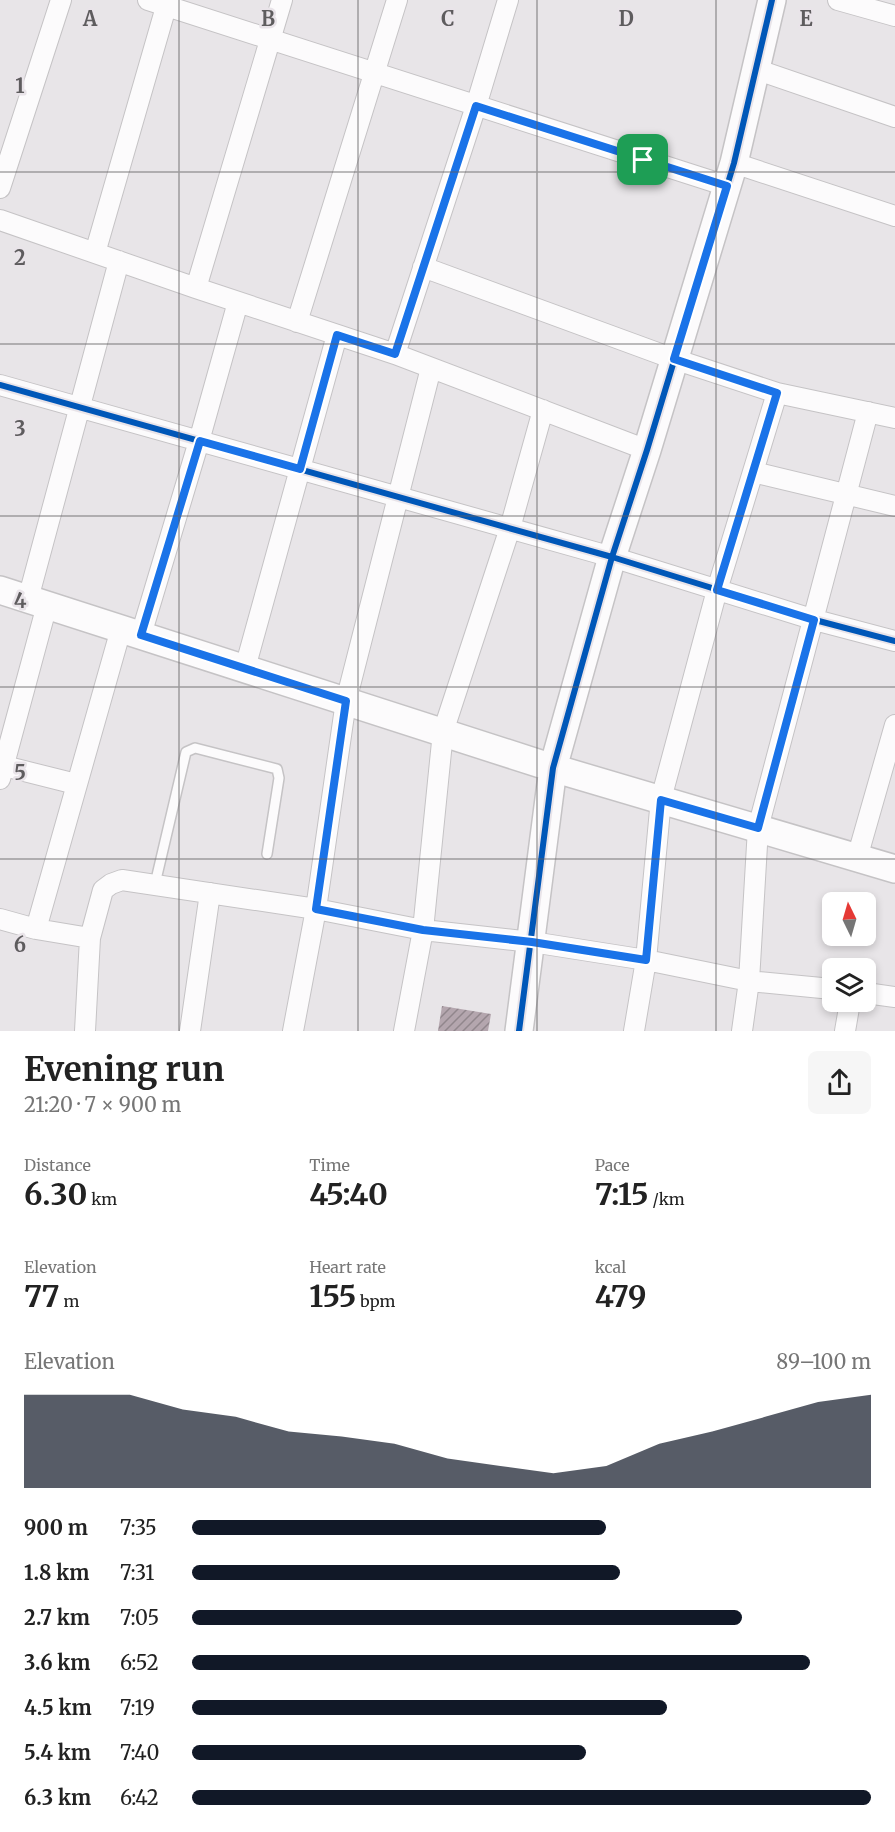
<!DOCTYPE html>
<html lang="en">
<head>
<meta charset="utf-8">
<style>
	body { margin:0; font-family:Merriweather,serif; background:#f6f6f6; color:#222; height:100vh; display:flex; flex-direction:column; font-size:22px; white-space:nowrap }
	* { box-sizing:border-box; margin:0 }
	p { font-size:20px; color:#767676 }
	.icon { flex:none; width:33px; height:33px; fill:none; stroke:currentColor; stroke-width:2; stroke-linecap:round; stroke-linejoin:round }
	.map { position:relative; height:1031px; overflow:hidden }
	.sheet { display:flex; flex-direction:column; background:#fff; flex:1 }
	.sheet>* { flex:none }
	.needle { width:39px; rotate:355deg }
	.tools { position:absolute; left:822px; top:892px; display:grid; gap:12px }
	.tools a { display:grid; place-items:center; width:54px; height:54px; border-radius:9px; background:#fff; box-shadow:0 3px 9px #0003; font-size:30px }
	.pin { position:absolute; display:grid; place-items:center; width:51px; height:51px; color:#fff; margin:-26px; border-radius:12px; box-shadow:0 3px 9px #0006 }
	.round { display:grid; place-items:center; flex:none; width:63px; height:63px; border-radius:9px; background:#f6f6f6 }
	.headline { display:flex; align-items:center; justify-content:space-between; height:102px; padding:0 24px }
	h1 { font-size:33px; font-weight:700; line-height:45px }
	.stats { display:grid; grid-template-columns:repeat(3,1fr); gap:9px; height:102px; padding:6px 24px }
	.stats div { display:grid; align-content:center }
	.stats b { font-size:30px; font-weight:700 }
	.stats small { font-size:16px; font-weight:400 }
	.stats p { font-size:16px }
	.chart { height:168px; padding:12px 24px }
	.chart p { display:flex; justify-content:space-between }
	.chart svg { width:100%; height:108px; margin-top:6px; fill:#111827; opacity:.7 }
	ul { padding:0 24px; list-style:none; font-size:20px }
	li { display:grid; grid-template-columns:96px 72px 1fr; align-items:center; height:45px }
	li i { height:15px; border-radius:8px; background:#111827 }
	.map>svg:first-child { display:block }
	.building { fill:url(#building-hatch) }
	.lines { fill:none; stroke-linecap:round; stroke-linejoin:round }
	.lane-casing { stroke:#c5c3c5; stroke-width:12 }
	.street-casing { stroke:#c5c3c5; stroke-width:22 }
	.secondary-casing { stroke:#c5c3c5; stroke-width:30 }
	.lane { stroke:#fcfbfc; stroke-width:9 }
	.street { stroke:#fcfbfc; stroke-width:20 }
	.secondary { stroke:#fcfbfc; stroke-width:27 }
	.cycleway-casing { stroke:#e9e4e9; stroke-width:10 }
	.cycleway { stroke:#0057b8; stroke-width:6 }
	.route-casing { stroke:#fff; stroke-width:12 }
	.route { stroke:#1a73e8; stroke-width:8 }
	.grid { fill:none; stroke:#5e5c5e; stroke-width:1.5; stroke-opacity:0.55 }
	.grid-label { font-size:20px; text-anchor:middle; font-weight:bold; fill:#5e5c5e; stroke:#e9e4e9; stroke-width:5; stroke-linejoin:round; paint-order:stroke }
</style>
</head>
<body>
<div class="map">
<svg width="895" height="1031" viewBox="0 0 895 1031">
	<defs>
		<pattern id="building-hatch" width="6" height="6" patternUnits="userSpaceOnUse" patternTransform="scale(1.5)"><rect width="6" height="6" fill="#b4a6ae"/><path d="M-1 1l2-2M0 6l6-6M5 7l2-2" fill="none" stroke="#91868c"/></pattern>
	</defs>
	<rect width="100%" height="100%" fill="#e8e5e8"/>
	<path class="building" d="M442 1006 491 1014 488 1031H438Z"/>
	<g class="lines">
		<g class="lane-casing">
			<path id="lane" d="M155 884 186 752 195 748 277 769 279 778 267 854"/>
		</g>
		<g class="street-casing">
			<path id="street" d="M148 0 727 186
				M838 0 895 16
				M755 69 895 117
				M734 163 895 216
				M0 188 61 0
				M0 220 196 288 395 354 647 450
				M95 253 168 0
				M423 267 674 359 777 393 895 418
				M196 288 282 0
				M297 322 397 0
				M395 354 476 106 508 0
				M0 385 612 557 815 620 895 641
				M753 472 895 506
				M28 599 119 261
				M141 635 199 441 238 302
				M245 668 337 335
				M0 765 76 784
				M0 779 47 605
				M857 858 895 725
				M0 919 36 929 90 938
				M36 929 121 629
				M866 993 895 997
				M85 1031 90 938 103 890 111 884 122 880 316 909 423 930 532 942 646 960 749 981 832 989
				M190 1031 210 893
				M293 1031 316 909 346 701 431 368
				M404 1031 423 930 443 732 510 528 543 410
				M634 1031 646 960 661 799 717 590 777 393
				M742 1031 749 981 758 828 868 412
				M845 1031 850 1002"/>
		</g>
		<g class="secondary-casing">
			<path id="secondary" d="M0 590 553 768 895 869
				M519 1031 553 768 612 557 647 450 734 163 772 0"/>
		</g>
		<use href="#lane" class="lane"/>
		<use href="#street" class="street"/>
		<use href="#secondary" class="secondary"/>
		<g class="cycleway-casing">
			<path id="cycleway" d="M0 385 612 557 815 620 895 641
				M519 1031 553 768 612 557 647 450 734 163 772 0"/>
		</g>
		<use href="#cycleway" class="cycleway"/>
	</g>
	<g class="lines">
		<g class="route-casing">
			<path id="route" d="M476 106 727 186 674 359 777 393 717 590 814 620 758 828 661 800 646 960 532 942 423 930 316 909 346 701 141 635 200 441 300 469 337 335 395 354Z"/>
		</g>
		<use href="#route" class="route"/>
	</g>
	<path class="grid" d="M179 0V1031M358 0V1031M537 0V1031M716 0V1031M0 172H895M0 344H895M0 516H895M0 687H895M0 859H895"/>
	<g class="grid-label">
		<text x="90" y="26">A</text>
		<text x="268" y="26">B</text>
		<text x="448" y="26">C</text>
		<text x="626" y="26">D</text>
		<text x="806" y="26">E</text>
		<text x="20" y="93">1</text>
		<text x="20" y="265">2</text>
		<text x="20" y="436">3</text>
		<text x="20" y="608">4</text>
		<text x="20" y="780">5</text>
		<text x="20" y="952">6</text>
	</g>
</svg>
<div class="tools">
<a><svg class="needle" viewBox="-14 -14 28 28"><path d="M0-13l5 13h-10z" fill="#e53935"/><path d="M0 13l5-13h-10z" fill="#767676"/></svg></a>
<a><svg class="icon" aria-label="layers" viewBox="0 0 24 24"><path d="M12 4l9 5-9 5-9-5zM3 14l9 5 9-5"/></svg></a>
</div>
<div class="pin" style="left:643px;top:160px;background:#1e9e55"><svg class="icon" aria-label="arrive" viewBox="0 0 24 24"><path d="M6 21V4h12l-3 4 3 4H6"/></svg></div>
</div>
<section class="sheet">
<div class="headline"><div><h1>Evening run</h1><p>21:20 · 7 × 900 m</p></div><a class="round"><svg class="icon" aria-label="share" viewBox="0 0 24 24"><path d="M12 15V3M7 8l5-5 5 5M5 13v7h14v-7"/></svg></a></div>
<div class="stats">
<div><p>Distance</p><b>6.30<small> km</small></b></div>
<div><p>Time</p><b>45:40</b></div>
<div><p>Pace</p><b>7:15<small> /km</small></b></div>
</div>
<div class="stats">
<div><p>Elevation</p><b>77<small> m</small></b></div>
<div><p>Heart rate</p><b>155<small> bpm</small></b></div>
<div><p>kcal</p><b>479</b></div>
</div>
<div class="chart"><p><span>Elevation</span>89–100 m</p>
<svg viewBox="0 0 160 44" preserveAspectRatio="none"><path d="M0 44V6L10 6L20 6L30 12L40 15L50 21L60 23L70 26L80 32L90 35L100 38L110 35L120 26L130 21L140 15L150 9L160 6V44z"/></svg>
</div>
<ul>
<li><b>900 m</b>7:35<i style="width:61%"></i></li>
<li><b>1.8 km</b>7:31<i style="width:63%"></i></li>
<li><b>2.7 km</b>7:05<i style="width:81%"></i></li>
<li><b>3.6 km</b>6:52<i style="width:91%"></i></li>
<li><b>4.5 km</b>7:19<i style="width:70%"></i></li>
<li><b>5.4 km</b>7:40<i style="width:58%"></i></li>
<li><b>6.3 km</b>6:42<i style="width:100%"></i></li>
</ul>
</section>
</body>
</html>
